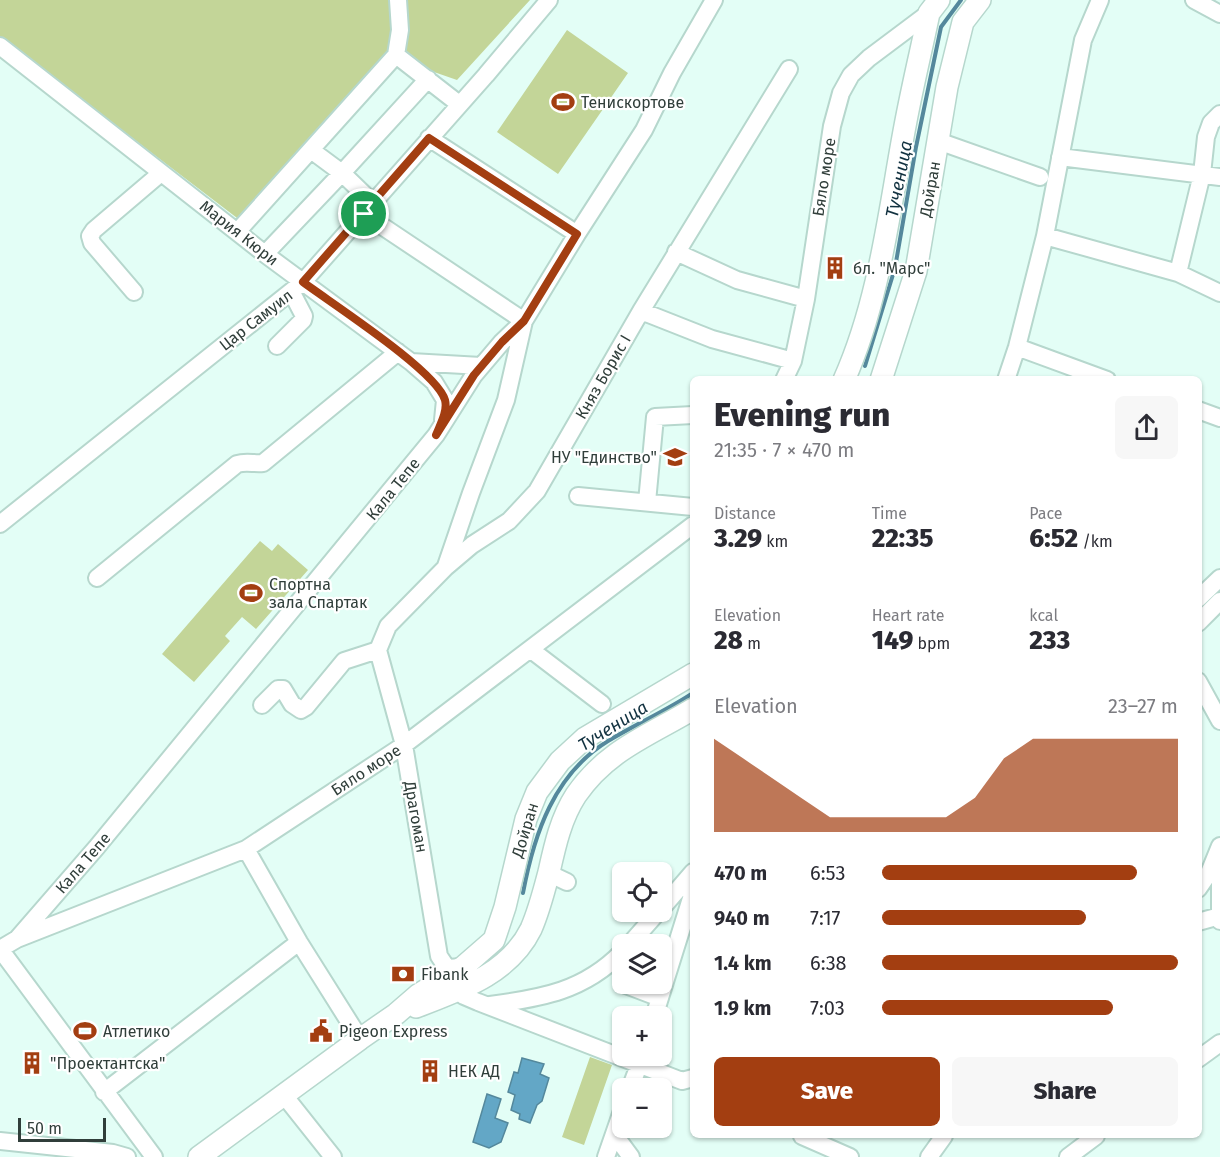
<!DOCTYPE html>
<html lang="en">
<head>
<meta charset="utf-8">
<style>
	body { margin:0; font-family:"Fira Sans",sans-serif; background:#f7f7f7; color:#2b2b33; height:100vh; display:flex; flex-direction:column; font-size:22px; white-space:nowrap }
	* { box-sizing:border-box; margin:0 }
	p { font-size:20px; color:#7c7c81 }
	.icon { flex:none; width:33px; height:33px; fill:none; stroke:currentColor; stroke-width:2; stroke-linecap:round; stroke-linejoin:round }
	.map { position:relative; flex:1; overflow:hidden }
	.details { position:absolute; left:690px; top:376px; width:512px; height:762px; display:flex; flex-direction:column; background:#fff; border-radius:9px; box-shadow:0 2px 4px #0004 }
	.details>* { flex:none }
	.fabs { position:absolute; left:612px; top:862px; display:grid; gap:12px }
	.fabs a { display:grid; place-items:center; width:60px; height:60px; border-radius:9px; background:#fff; box-shadow:0 2px 4px #0004; font-size:30px }
	.scale { position:absolute; left:18px; bottom:15px; width:88px; box-sizing:border-box; padding-left:6px; border:3px solid #303e3a; border-top:0; font-size:16px; line-height:21px; white-space:nowrap; color:#303e3a; -webkit-text-stroke:4px #fff; paint-order:stroke }
	.pin { position:absolute; display:grid; place-items:center; width:51px; height:51px; color:#fff; margin:-26px; border:3px solid #fff; border-radius:50%; box-shadow:0 2px 6px #0007 }
	.round { display:grid; place-items:center; flex:none; width:63px; height:63px; border-radius:9px; background:#f7f7f7 }
	.headline { display:flex; align-items:center; justify-content:space-between; height:102px; padding:0 24px }
	h1 { font-size:33px; font-weight:800; line-height:45px }
	.figures { display:grid; grid-template-columns:repeat(3,1fr); gap:9px; height:102px; padding:6px 24px }
	.figures div { display:grid; align-content:center }
	.figures b { font-size:26px; font-weight:800 }
	.figures small { font-size:16px; font-weight:400 }
	.figures p { font-size:16px }
	.chart { height:168px; padding:12px 24px }
	.chart p { display:flex; justify-content:space-between }
	.chart svg { width:100%; height:108px; margin-top:6px; fill:#a33e11; opacity:.7 }
	.action { display:flex; gap:12px; margin-top:auto; padding:12px 24px }
	.action a { flex:1; height:69px; border-radius:9px; background:#a33e11; color:#fff; font-size:24px; font-weight:800; line-height:69px; text-align:center }
	.action a+a { background:#f7f7f7; color:#2b2b33 }
	ul { padding:0 24px; list-style:none; font-size:20px }
	li { display:grid; grid-template-columns:96px 72px 1fr; align-items:center; height:45px }
	li i { height:15px; border-radius:8px; background:#a33e11 }
	.map>svg:first-child { display:block }
	.green { fill:#c3d598 }
	.water { fill:#63a7c6; stroke:#54889c; stroke-width:1.5 }
	.lines { fill:none; stroke-linecap:round; stroke-linejoin:round }
	.stream { stroke:#54889c; stroke-width:4 }
	.minor-casing { stroke:#b6d7cd; stroke-width:20 }
	.major-casing { stroke:#b6d7cd; stroke-width:24 }
	.minor { stroke:#fff; stroke-width:16 }
	.major { stroke:#fff; stroke-width:21 }
	.route-casing { stroke:#fff; stroke-width:12 }
	.route { stroke:#a33e11; stroke-width:8 }
	.labels { text-anchor:middle; dominant-baseline:central; stroke-width:4.5; stroke-linejoin:round; paint-order:stroke }
	.poi-label { font-size:16px; fill:#303e3a; stroke:#fff; text-anchor:start }
	.street-label { font-size:16px; fill:#303e3a; stroke:#fff }
	.water-label { font-size:18px; font-style:italic; fill:#123240; stroke:#fff }
</style>
</head>
<body>
<div class="map">
<svg width="1220" height="1157" viewBox="0 0 1220 1157">
	<rect width="100%" height="100%" fill="#e3fef6"/>
	<path class="green" d="M0 0H530L457 80 385 55 241 221 0 37Z
		M567 30 628 73 558 174 497 132Z
		M260 541 272 551 278 544 308 570 256 629 242 617 225 636 230 641 194 682 162 654Z
		M590 1057 612 1065 584 1145 562 1137Z"/>
	<path class="water" d="M522 1058 544 1064 540 1074 549 1078 542 1101 537 1105 530 1123 519 1119 520 1114 511 1110 515 1095 508 1092 514 1072 518 1073Z
		M487 1094 501 1099 495 1118 508 1123 501 1142 489 1148 473 1142Z"/>
	<g class="lines">
		<path class="stream" d="M865 366 895 268 916 147 941 27 961 0
			M523 893C534 834 554 774 608 741 636 724 666 711 693 693"/>
		<g class="minor-casing">
			<path id="minor" d="M398 0 400 30 396 55 459 104
				M1194 0 1220 14
				M0 46 265 254 411 362 434 382 445 400 443 420
				M429 138 577 234
				M938 141 1040 177
				M311 150 342 173 373 203
				M1060 157 1220 177
				M364 214 524 321 506 400 471 493 446 566
				M237 232 396 55
				M1045 236 1178 273 1220 293
				M676 252 737 280 806 299
				M265 254 342 173 428 79
				M1178 273 1202 174 1206 137 1211 123 1220 114
				M134 292 92 243 90 236 94 230 161 173
				M641 311 712 339 793 361
				M277 346 303 320 304 316 292 293
				M1017 347 1107 380
				M411 362 481 366
				M784 380 793 361 806 299 832 126 841 93 851 75 869 58 929 13
				M1006 380 1017 347 1045 236 1083 40 1100 0
				M1198 410 1220 418
				M578 496 693 507
				M647 502 655 417 693 415
				M0 524 303 282 486 75 549 0
				M97 578 237 464C246 461 254 464 263 463L398 352
				M1198 599 1220 578
				M1198 623 1220 601
				M530 649 602 704
				M378 650 388 626 446 567 472 545 509 521 537 491 641 311 789 69
				M378 650 404 745 439 956 447 968 463 967
				M1198 681 1220 721
				M262 705 278 689H283L292 704 301 710 306 707 344 661 378 650
				M246 849 299 942 360 1039
				M1220 865V921
				M548 873 567 882
				M1198 889 1209 873 1220 846
				M662 908 693 872
				M1198 922 1220 916
				M17 939 96 848 436 435 474 375 502 342 524 321 577 234 644 130 672 73 714 0
				M629 945 658 912
				M623 984 660 998
				M458 991 464 996 478 1002 682 1081 693 1078
				M490 1005C542 998 584 991 622 952
				M654 1017 693 892
				M1198 1059 1220 1043
				M630 1089 642 1057
				M104 1092 299 942
				M283 1094 333 1157
				M614 1134 631 1157
				M802 1136 850 1157
				M0 1141 113 1153 127 1157
				M154 1157 0 949 17 939 246 849 404 745 693 525
				M606 1157 622 1111
				M929 1157 944 1136
				M1068 1157 1096 1136"/>
		</g>
		<g class="major-casing">
			<path id="major" d="M844 380C880 299 889 211 905 126 912 88 921 51 929 13L939 0
				M881 380 916 271 947 87 963 22 980 0
				M416 1007C460 990 509 974 531 929 539 911 544 891 549 872 555 845 561 818 576 795 607 750 648 736 693 709
				M199 1157 360 1039 396 1014 418 995 463 967 494 940 505 907 526 819 537 792 560 761 585 738 693 674"/>
		</g>
		<use href="#minor" class="minor"/>
		<use href="#major" class="major"/>
	</g>
	<g class="lines">
		<g class="route-casing">
			<path id="route" d="M429 138 577 234 524 321 502 342 474 375 436 435C440 425 448 411 445 400 437 371 331 303 303 282Z"/>
		</g>
		<use href="#route" class="route"/>
	</g>
	<defs>
		<g id="stadium-bare" transform="scale(1.8)"><path d="M0-5a6.5 5 0 1 0 0 10a6.5 5 0 1 0 0-10ZM-3.5-1.8h7v3.6h-7Z" fill="#a33e11" stroke="#fff" stroke-width="2.5" paint-order="stroke"/></g>
		<g id="building-bare" transform="scale(1.8)"><path d="M-4-6H4V6H1V3H-1V6H-4ZM-2.5-4.3h1.7v1.8h-1.7ZM.8-4.3h1.7v1.8H.8ZM-2.5-1h1.7V.8h-1.7ZM.8-1h1.7V.8H.8Z" fill="#a33e11" stroke="#fff" stroke-width="2.5" paint-order="stroke"/></g>
		<g id="school-bare" transform="scale(1.8)"><path d="M0-5L7-2L0 1L-7-2ZM-4 1L0 2.5L4 1V4Q0 6-4 4Z" fill="#a33e11" stroke="#fff" stroke-width="2.5" paint-order="stroke"/></g>
		<g id="bank-bare" transform="scale(1.8)"><path d="M-6-4H6V4H-6ZM0-2.3a2.3 2.3 0 1 0 0 4.6a2.3 2.3 0 1 0 0-4.6Z" fill="#a33e11" stroke="#fff" stroke-width="2.5" paint-order="stroke"/></g>
		<g id="civic-bare" transform="scale(1.8)"><path d="M-.6-6.5H3V-4.5H.6V-3L4-1V1h2V6H-6V1h2V-1L-.6-3ZM-1.2 2.5V6h2.4V2.5Z" fill="#a33e11" stroke="#fff" stroke-width="2.5" paint-order="stroke"/></g>
	</defs>
	<g fill-rule="evenodd">
		<use href="#stadium-bare" x="563" y="102"/>
		<use href="#building-bare" x="835" y="268"/>
		<use href="#school-bare" x="675" y="457"/>
		<use href="#stadium-bare" x="251" y="593"/>
		<use href="#bank-bare" x="403" y="974"/>
		<use href="#stadium-bare" x="85" y="1031"/>
		<use href="#civic-bare" x="321" y="1031"/>
		<use href="#building-bare" x="32" y="1063"/>
		<use href="#building-bare" x="430" y="1071"/>
	</g>
	<g class="labels">
		<g class="poi-label">
			<text x="581" y="102">Тенискортове</text>
			<text x="853" y="268">бл. "Марс"</text>
			<text x="657" y="457" text-anchor="end">НУ "Единство"</text>
			<text x="269" y="584">Спортна<tspan x="269" dy="18">зала Спартак</tspan></text>
			<text x="421" y="974">Fibank</text>
			<text x="103" y="1031">Атлетико</text>
			<text x="339" y="1031">Pigeon Express</text>
			<text x="50" y="1063">"Проектантска"</text>
			<text x="448" y="1071">НЕК АД</text>
		</g>
		<g class="street-label">
			<text transform="translate(824 177) rotate(-81)">Бяло море</text>
			<text transform="translate(930 189) rotate(-80)">Дойран</text>
			<text transform="translate(239 233) rotate(38)">Мария Кюри</text>
			<text transform="translate(256 320) rotate(-38)">Цар Самуил</text>
			<text transform="translate(603 377) rotate(-60)">Княз Борис I</text>
			<text transform="translate(393 489) rotate(-51)">Кала Тепе</text>
			<text transform="translate(366 770) rotate(-33)">Бяло море</text>
			<text transform="translate(416 817) rotate(80)">Драгоман</text>
			<text transform="translate(525 830) rotate(-73)">Дойран</text>
			<text transform="translate(83 863) rotate(-49)">Кала Тепе</text>
		</g>
		<g class="water-label">
			<text transform="translate(899 179) rotate(-79)">Тученица</text>
			<text transform="translate(613 726) rotate(-32)">Тученица</text>
		</g>
	</g>
</svg>
<div class="fabs">
<a><svg class="icon" aria-label="locate" viewBox="0 0 24 24"><circle cx="12" cy="12" r="6"/><path d="M12 2v4M12 18v4M2 12h4M18 12h4"/></svg></a>
<a><svg class="icon" aria-label="layers" viewBox="0 0 24 24"><path d="M12 4l9 5-9 5-9-5zM3 14l9 5 9-5"/></svg></a>
<a>+</a>
<a>−</a>
</div>
<div class="scale">50 m</div>
<div class="pin" style="left:364px;top:214px;background:#1e9e55"><svg class="icon" aria-label="arrive" viewBox="0 0 24 24"><path d="M6 21V4h12l-3 4 3 4H6"/></svg></div>
<section class="details">
<div class="headline"><div><h1>Evening run</h1><p>21:35 · 7 × 470 m</p></div><a class="round"><svg class="icon" aria-label="share" viewBox="0 0 24 24"><path d="M12 15V3M7 8l5-5 5 5M5 13v7h14v-7"/></svg></a></div>
<div class="figures">
<div><p>Distance</p><b>3.29<small> km</small></b></div>
<div><p>Time</p><b>22:35</b></div>
<div><p>Pace</p><b>6:52<small> /km</small></b></div>
</div>
<div class="figures">
<div><p>Elevation</p><b>28<small> m</small></b></div>
<div><p>Heart rate</p><b>149<small> bpm</small></b></div>
<div><p>kcal</p><b>233</b></div>
</div>
<div class="chart"><p><span>Elevation</span>23–27 m</p>
<svg viewBox="0 0 160 44" preserveAspectRatio="none"><path d="M0 44V6L10 14L20 22L30 30L40 38L50 38L60 38L70 38L80 38L90 30L100 14L110 6L120 6L130 6L140 6L150 6L160 6V44z"/></svg>
</div>
<ul>
<li><b>470 m</b>6:53<i style="width:86%"></i></li>
<li><b>940 m</b>7:17<i style="width:69%"></i></li>
<li><b>1.4 km</b>6:38<i style="width:100%"></i></li>
<li><b>1.9 km</b>7:03<i style="width:78%"></i></li>
</ul>
<div class="action"><a>Save</a><a>Share</a></div>
</section>
</div>
</body>
</html>
